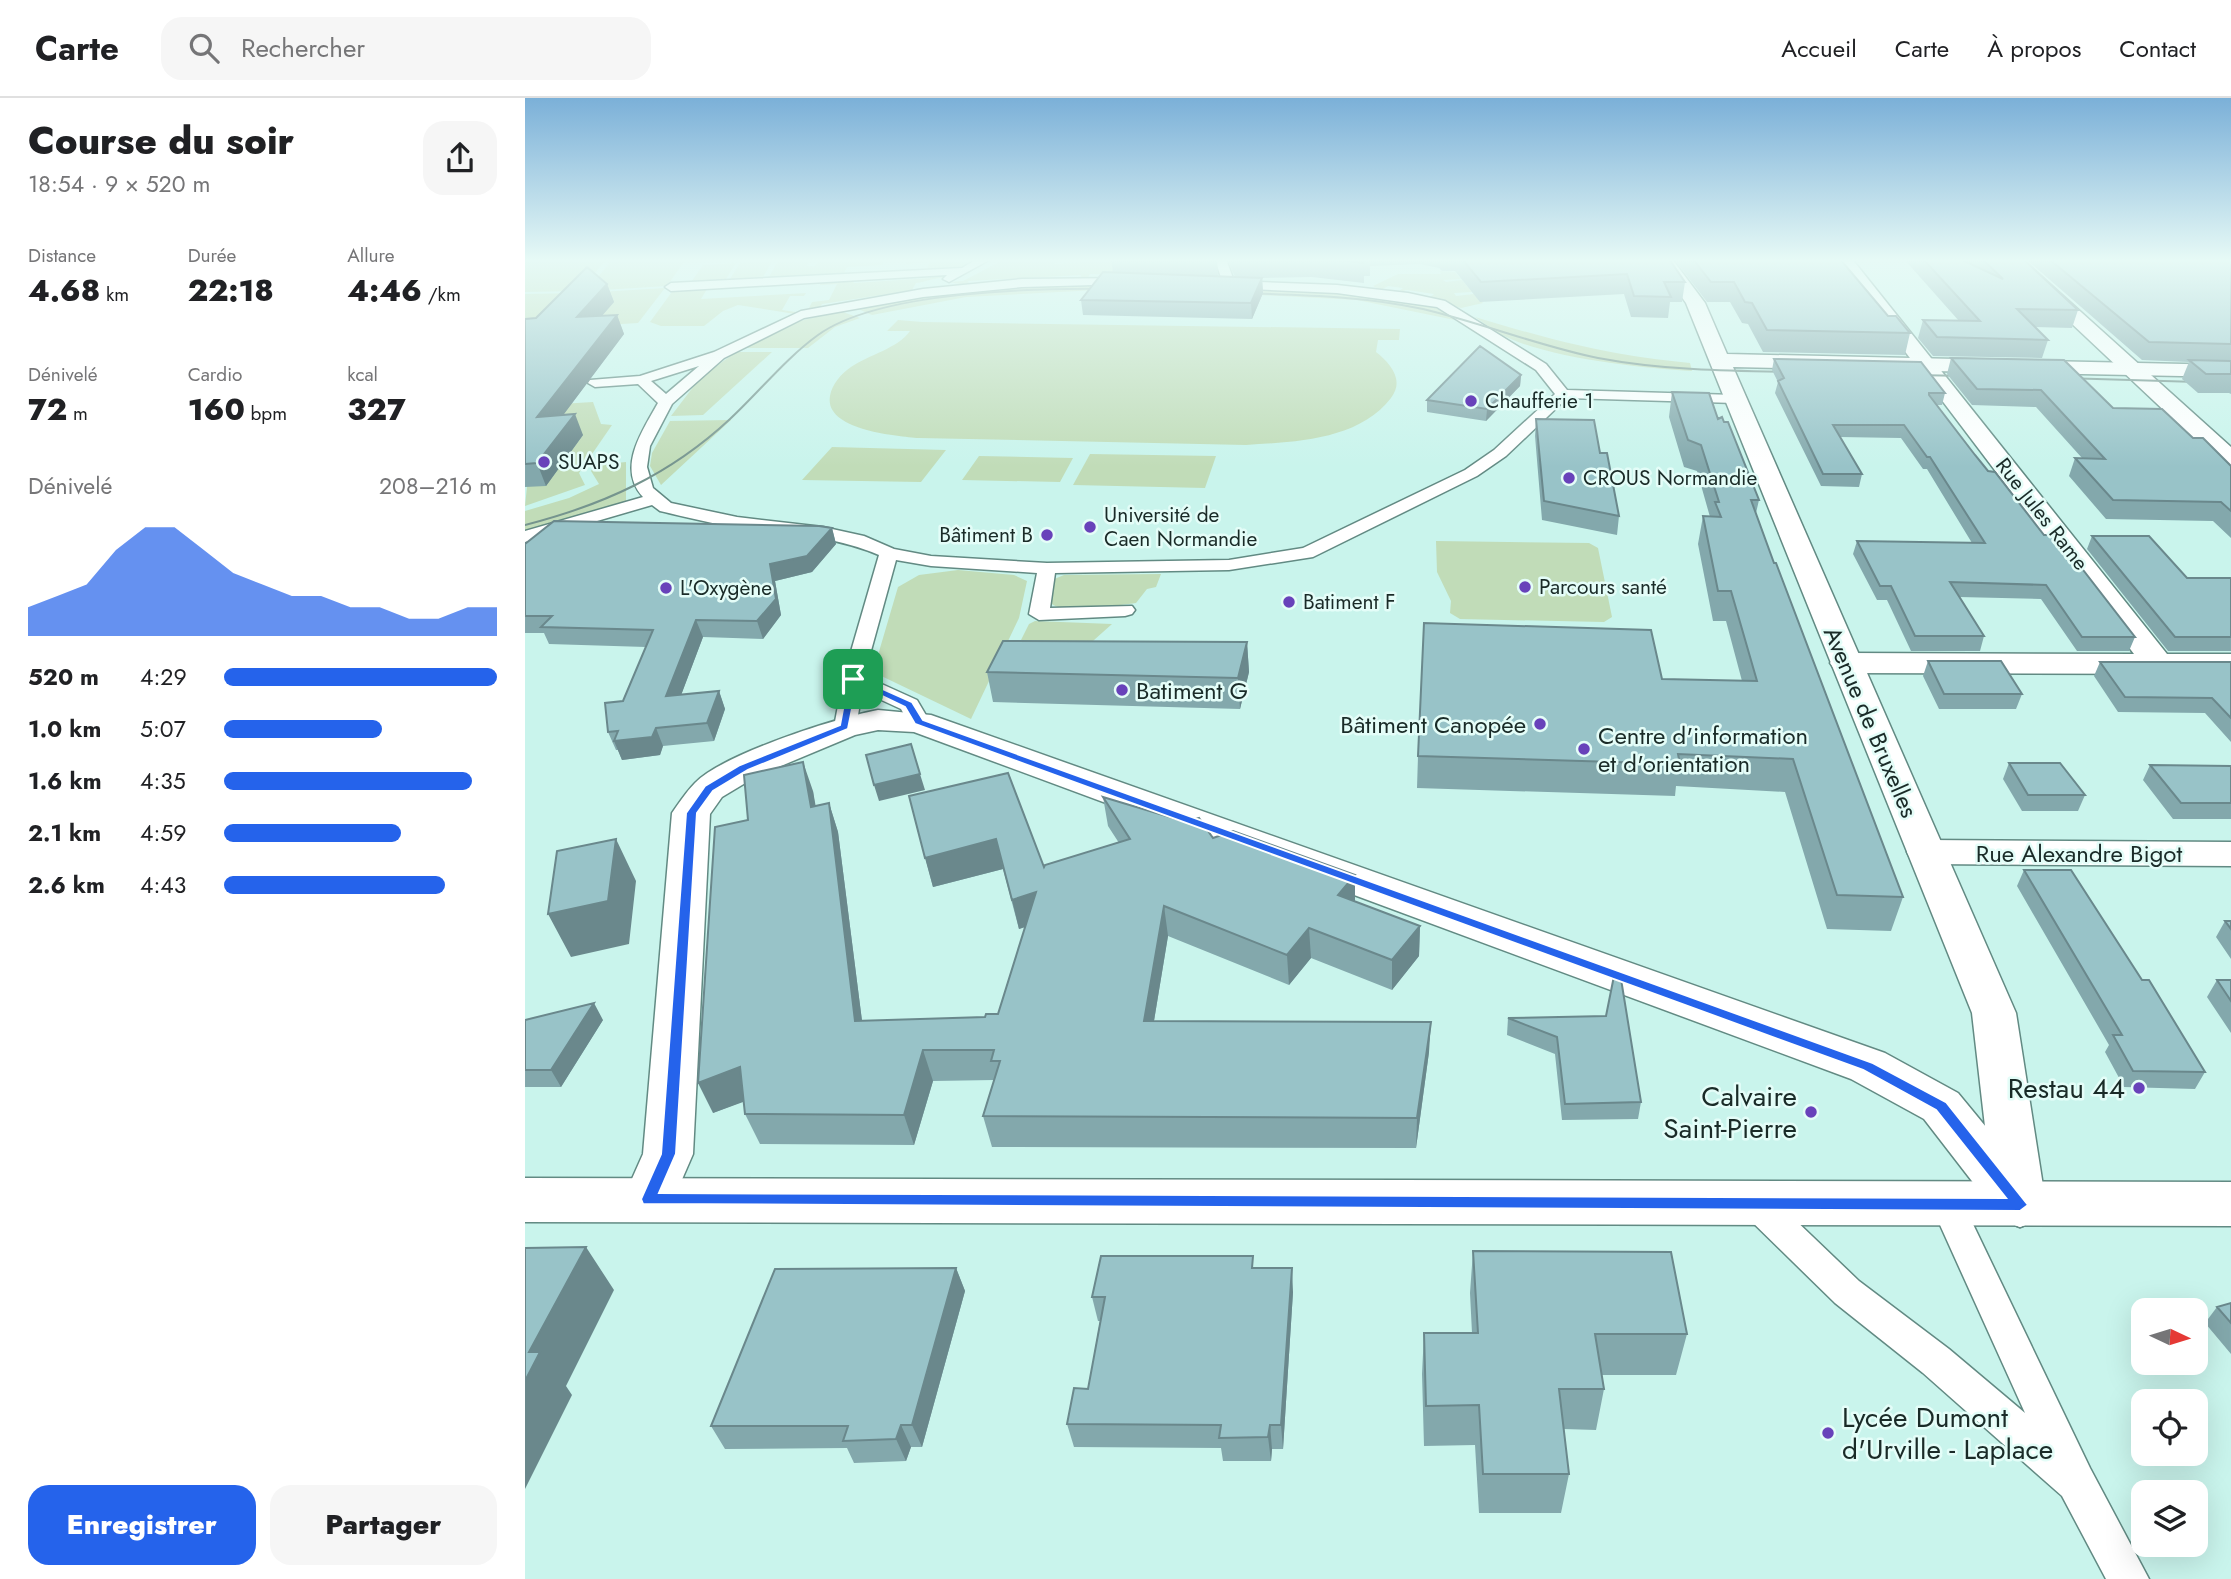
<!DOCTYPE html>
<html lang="fr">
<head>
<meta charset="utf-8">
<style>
	body { margin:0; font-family:Jost,sans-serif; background:#f6f6f6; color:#202124; height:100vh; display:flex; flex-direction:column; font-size:26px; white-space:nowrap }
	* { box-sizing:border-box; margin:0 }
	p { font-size:23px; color:#757577 }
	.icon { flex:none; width:38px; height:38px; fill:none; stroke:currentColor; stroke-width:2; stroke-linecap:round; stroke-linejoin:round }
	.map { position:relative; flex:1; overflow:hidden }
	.panel { display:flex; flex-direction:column; background:#fff; width:525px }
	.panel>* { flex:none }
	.needle { width:46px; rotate:94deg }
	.controls { position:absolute; left:1606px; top:1200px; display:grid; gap:14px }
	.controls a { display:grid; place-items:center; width:77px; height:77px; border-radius:14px; background:#fff; box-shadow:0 7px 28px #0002; font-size:35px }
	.pin { position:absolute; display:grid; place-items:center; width:60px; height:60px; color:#fff; margin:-30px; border-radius:14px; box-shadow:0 4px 10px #0006 }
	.round { display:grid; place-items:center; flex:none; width:74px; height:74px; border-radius:21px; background:#f6f6f6 }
	.head { display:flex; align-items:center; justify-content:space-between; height:119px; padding:0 28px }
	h1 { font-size:38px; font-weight:800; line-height:52px }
	.figures { display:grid; grid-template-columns:repeat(3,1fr); gap:10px; height:119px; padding:7px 28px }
	.figures div { display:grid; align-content:center }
	.figures b { font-size:30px; font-weight:800 }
	.figures small { font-size:19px; font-weight:400 }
	.figures p { font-size:19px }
	.chart { height:196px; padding:14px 28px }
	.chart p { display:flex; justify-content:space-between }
	.chart svg { width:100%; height:126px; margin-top:7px; fill:#2563eb; opacity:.7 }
	.primary-button { display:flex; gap:14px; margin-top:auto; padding:14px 28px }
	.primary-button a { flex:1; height:80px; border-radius:21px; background:#2563eb; color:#fff; font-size:28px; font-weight:800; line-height:80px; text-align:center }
	.primary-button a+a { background:#f6f6f6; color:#202124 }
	ul { padding:0 28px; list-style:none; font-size:23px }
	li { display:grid; grid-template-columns:112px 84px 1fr; align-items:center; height:52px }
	li i { height:18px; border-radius:9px; background:#2563eb }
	header { display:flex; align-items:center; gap:42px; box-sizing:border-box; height:98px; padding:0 35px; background:#fff; border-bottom:2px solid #e0e0e0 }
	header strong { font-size:33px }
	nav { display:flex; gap:38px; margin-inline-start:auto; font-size:24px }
	.search { width:490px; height:63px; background:#f6f6f6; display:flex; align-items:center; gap:18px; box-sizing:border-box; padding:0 24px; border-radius:21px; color:#757577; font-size:26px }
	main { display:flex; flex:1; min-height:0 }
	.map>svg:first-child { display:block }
	.green { fill:#c1dcb8 }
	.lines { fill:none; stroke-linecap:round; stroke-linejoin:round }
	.service-casing { stroke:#628a83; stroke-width:3 }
	.minor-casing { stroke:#628a83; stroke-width:3 }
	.tertiary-casing { stroke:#628a83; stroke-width:3 }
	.secondary-casing { stroke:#628a83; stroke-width:3 }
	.service { fill:#fff; fill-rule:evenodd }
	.minor { fill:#fff; fill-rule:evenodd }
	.tertiary { fill:#fff; fill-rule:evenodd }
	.secondary { fill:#fff; fill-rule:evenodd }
	.tram { stroke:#75948e; stroke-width:2 }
	.wall { fill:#83a8ac }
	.shaded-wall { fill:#6a888c }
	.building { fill:#98c3c8; stroke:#6a888c; stroke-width:2 }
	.route { fill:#2563eb; stroke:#fff; stroke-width:2; fill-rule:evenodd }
	.poi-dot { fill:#6842ba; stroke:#e4fdf8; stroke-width:2.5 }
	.labels { text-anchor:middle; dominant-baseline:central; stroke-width:5; stroke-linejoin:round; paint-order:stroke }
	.far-poi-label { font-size:21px; fill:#1a2b28; stroke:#e4fdf8; text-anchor:start }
	.far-street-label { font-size:21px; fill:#1a2b28; stroke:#e4fdf8 }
	.poi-label { font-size:24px; fill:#1a2b28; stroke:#e4fdf8; text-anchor:start }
	.street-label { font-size:24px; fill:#1a2b28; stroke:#e4fdf8 }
	.near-poi-label { font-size:28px; fill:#1a2b28; stroke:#e4fdf8; text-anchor:end }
</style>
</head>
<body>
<header>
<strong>Carte</strong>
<div class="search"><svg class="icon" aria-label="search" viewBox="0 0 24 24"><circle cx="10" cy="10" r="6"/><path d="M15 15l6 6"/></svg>Rechercher</div>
<nav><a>Accueil</a><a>Carte</a><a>À propos</a><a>Contact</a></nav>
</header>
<main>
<section class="panel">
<div class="head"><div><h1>Course du soir</h1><p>18:54 · 9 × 520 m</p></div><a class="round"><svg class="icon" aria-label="share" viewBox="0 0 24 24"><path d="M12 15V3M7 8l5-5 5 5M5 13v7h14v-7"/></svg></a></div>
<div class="figures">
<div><p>Distance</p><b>4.68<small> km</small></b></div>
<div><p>Durée</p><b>22:18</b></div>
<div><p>Allure</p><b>4:46<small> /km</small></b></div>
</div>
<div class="figures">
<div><p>Dénivelé</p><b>72<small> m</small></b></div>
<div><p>Cardio</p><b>160<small> bpm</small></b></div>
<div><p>kcal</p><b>327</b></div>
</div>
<div class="chart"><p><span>Dénivelé</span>208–216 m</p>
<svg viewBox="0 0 160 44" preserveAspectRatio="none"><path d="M0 44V34L10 30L20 26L30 14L40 6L50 6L60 14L70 22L80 26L90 30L100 30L110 34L120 34L130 38L140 38L150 34L160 34V44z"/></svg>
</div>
<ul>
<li><b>520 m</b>4:29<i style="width:100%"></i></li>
<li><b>1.0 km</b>5:07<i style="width:58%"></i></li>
<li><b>1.6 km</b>4:35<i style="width:91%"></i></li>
<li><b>2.1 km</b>4:59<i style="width:65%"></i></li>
<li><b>2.6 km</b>4:43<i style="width:81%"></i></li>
</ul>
<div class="primary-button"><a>Enregistrer</a><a>Partager</a></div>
</section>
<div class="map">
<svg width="1706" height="1481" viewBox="0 0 1706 1481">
	<rect width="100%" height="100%" fill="#c9f4ec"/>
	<path class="green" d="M0 161H82L54 193 0 194Z
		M88 161H161L142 188 61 193Z
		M285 161 282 168H290L294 161H456L438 171 402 174 404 164 381 166V162L359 163 357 167 322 169 318 178 244 179 253 163Z
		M466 161H530V166L614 161 608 177 565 176 562 181H555L556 177 443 183 445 188 424 184 438 183 476 163Z
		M247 163 238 179 205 181 215 165Z
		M211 165 201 181 167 183 178 167Z
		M915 173 930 174 936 181 918 182 921 184 937 182 947 194 929 195 931 198 949 196 958 205 936 210 904 200 909 196 882 192 872 195 878 190 863 188 856 192 848 188 873 176H916Z
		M403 176H424L421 180C410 179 402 184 391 185L387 192H397L382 196V193L297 206 294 211 284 210 287 204 304 202 312 186 295 187 296 184 322 183 327 180 329 185 405 180Z
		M578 185 573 192 441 199 347 217 331 210C414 196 494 187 578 185Z
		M195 189 182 191 176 201 281 195 279 198H265L257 212 271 214 270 216 213 207 198 213 179 228H136L125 224 149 191Z
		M718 189 804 192 908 207 930 222 832 202 715 196Z
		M140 190 113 225 80 227 58 195Z
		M53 195 25 228 0 226V196Z
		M315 213 335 220 310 229 283 250H217L267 225Z
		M950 219C1026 242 1086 258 1165 265L1167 273C1115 270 1023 260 977 237 968 232 959 225 950 219Z
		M373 222 397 224 875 231 874 242H853L851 254C865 265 880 282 866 300 834 342 770 344 721 347L394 340C371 338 299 332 305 298 307 286 316 276 326 269 345 256 372 251 385 233H362Z
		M211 254H247L178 317 146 318 175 280Z
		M68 304 76 326 87 327 54 375 60 387 0 408 7 341 35 306Z
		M206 322 136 387 125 368 127 355 145 323Z
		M307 349 421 352 396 384 277 382Z
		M565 356 691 358 680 390 548 387Z
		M454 358 548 360 535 384 437 382Z
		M101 364V403L0 433V413L44 400 74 386 66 373 70 367Z
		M911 443 1064 445 1073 450 1087 519 1079 524 935 521 925 515 926 503 912 474Z
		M433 472 489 477 502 483 494 520 446 621 348 574 373 489 394 477Z
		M636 476 631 489 622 491 611 505C590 507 542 518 525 505L527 482 539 477Z
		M510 523 587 526 532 575 486 562 504 526Z"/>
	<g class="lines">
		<g class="service-casing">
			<path id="service" d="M452 161H466L424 184 418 181 422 177 146 193 140 189 146 185 437 170Z
				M690 161H701L709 183 812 187 883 195 920 203 1021 266 1042 292 1210 297 1217 301 1210 305 1042 300 981 358 952 378 788 459 704 472 530 475 525 510 607 508 610 512 607 516 600 518 514 522 504 516 512 475 406 468 371 462 339 578 392 602 405 624 402 629H386L376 611 337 593 331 629 328 634H312L309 629 318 581 354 457C309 438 264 436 215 430 189 426 161 419 135 413L127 407 0 444V433L118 399C91 370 118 332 133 305L113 286 70 289 63 285 65 282 115 278 189 254 276 213 398 191 497 181 604 180 610 183 604 186 497 189 398 199 279 220 199 260 147 306 125 348 122 369 128 390 146 405 212 419 298 429 339 438 369 451 406 458 522 465 704 462 778 450 940 372 969 352 1030 296 1011 272 912 209 812 195 704 190 698 186ZM174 268 141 296 126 283Z
				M1231 1092 1243 1096 1334 1183 1424 1251 1500 1315 1406 1107 1410 1097 1422 1093 1434 1097 1565 1370 1624 1481H1581L1537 1398 1398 1275 1310 1205 1219 1116 1215 1106 1219 1096Z"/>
		</g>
		<g class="minor-casing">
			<path id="minor" d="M1310 161H1327L1642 556H1706V576L1321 575 1310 572 1305 565 1310 558 1321 555 1609 556Z
				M1478 161H1497L1706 349V369L1697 367Z
				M353 612 406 617 1360 955 1433 995 1513 1092 1521 1107 1513 1122 1495 1129 1477 1122 1399 1021 1326 981 389 634 353 632 330 637 232 678 197 699 185 716 168 1056 142 1116 124 1123 106 1116 98 1101 118 1056 147 715C154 705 161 694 170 685 198 656 311 620 353 612Z
				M1401 742 1706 744V768L1401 766 1387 763 1382 754 1387 745Z"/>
		</g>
		<g class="tertiary-casing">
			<path id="tertiary" d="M1130 161H1147L1180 205 1202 256 1706 267V279L1208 269 1491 915 1521 1107 1513 1122 1495 1129 1477 1122 1469 1107 1447 915 1161 205Z"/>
		</g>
		<g class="secondary-casing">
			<path id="secondary" d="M0 1080 1706 1084V1128L0 1124Z"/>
		</g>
		<use href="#service" class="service"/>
		<use href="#minor" class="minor"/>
		<use href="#tertiary" class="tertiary"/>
		<use href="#secondary" class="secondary"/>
		<path class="tram" d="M717 195C777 197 839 198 898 211 957 225 1014 248 1073 260 1136 272 1201 273 1265 274
			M1388 277 1444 278
			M1538 280 1706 285
			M0 427C78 407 145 377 205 321 234 294 261 260 293 237 354 193 510 190 584 191"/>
	</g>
	<path class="wall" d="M586 161H692L693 178 710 179 702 161H1144L1160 184 1157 204H1145L1143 220 1106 219 1099 196 955 204 930 173H917L914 170 895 166 845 168V178H839V185L787 179 737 180 738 195 727 221 558 217 556 202 588 174Z
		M1149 161H1315L1363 218 1385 235 1380 257 1238 254 1223 226 1217 225 1205 204H1182Z
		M1379 161H1498L1553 212 1547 230 1510 229 1523 242 1517 260 1408 258 1393 240 1398 222 1434 223Z
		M1501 161H1706V296L1704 295H1673L1657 281 1664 264 1617 262Z
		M82 186 89 204 77 218 92 217 99 236 38 317 58 337 21 388 0 389V221L11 220Z
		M1426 260 1588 310 1668 340 1706 368V440L1688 423 1581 421 1544 378 1550 360H1557L1511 309 1447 307 1422 276Z
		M1249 261 1420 295 1417 307H1411L1463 373 1610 539 1604 553H1552L1516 501 1434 499 1459 538 1455 553H1386L1362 502H1352L1328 456 1332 443 1447 445 1402 371H1398L1376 340 1315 339 1337 376 1334 389 1296 388 1250 295 1253 284 1247 272Z
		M996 277 995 288 961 323 902 314V302Z
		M1147 294 1193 321 1234 402 1231 415 1249 465 1378 799 1366 833 1302 831 1260 694 1151 688 1150 698 892 690 893 658 1137 581 1217 583 1201 523H1188L1173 446 1178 418 1185 419 1172 373 1159 369 1144 319Z
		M1011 321 1075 355 1094 418 1092 437 1017 422 1010 338Z
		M307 430 311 446 287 474 250 483 256 517 238 541 178 539 156 597 194 593 200 611 189 643 138 648 135 657 97 662 93 652H91L83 634 98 603 121 549 24 546 19 535H0V446Z
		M1567 438 1662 480H1706V553H1643L1562 451Z
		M722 544 724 574 715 611 468 604 462 574Z
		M1403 563 1497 596 1491 611H1414L1398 578Z
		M1575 564H1706V644L1680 615 1593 614 1569 578Z
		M1484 665 1560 697 1553 713H1497L1478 681Z
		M1625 667 1706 668V721H1648L1618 682Z
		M288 693 290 708 304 705 313 734 337 923 460 919 473 916 500 829 494 831 478 771 408 789 384 698 519 769 594 745 583 728 578 699 688 740 830 777V804L895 828 894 858 867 892 786 860 764 887 643 838 629 923 904 954 891 1050 467 1049 458 1018 469 982 408 983 389 1047 235 1046 220 1016 219 1003 188 1015 223 722Z
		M1499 772 1617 882 1680 974 1670 991 1599 989 1580 954 1584 947 1492 788Z
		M1700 823 1706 831V861L1691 839Z
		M1692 882H1706V935L1682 899Z
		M1081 918 1116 1004 1113 1021 1037 1022 1030 956 982 937 983 920Z
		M0 922H78L36 989H0Z
		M948 1153 1162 1236 1151 1277H1077L1079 1291 1071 1332 1039 1331 1044 1376 1036 1415H954L950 1347 899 1348 897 1276 899 1235H947L945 1195Z
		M431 1170 440 1193 397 1349H386L381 1363 329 1365 322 1350 200 1351 186 1328Z
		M729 1170 768 1194 758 1351H747L746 1363H698L696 1350 549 1349 542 1326 563 1291 575 1223H573L567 1199Z
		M1706 1205V1256L1680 1225 1692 1209Z"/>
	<path class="shaded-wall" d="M737 180 738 195 727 221 726 205Z
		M82 186 89 204 59 238 52 219Z
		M92 217 99 236 21 340 12 319Z
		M996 277 995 288 961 323 962 311Z
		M50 316 58 337 21 388 12 365Z
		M307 430 311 446 287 474 250 483 256 517 238 541 232 523 245 466Z
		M171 522 178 539 149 616 141 598Z
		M722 544 724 574 715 611 713 580Z
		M194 593 200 611 189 643 182 625Z
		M131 630 138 648 135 657 97 662 89 643Z
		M278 664 288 693 296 738 286 709Z
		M395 676 400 692 354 703 349 687Z
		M304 705 313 734 341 954 330 923Z
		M91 741 111 783 104 846 46 859 23 816Z
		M471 741 478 771 408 789 400 760Z
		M830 777V806L813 797Z
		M511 794 518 823 494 831 487 802Z
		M639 808 643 838 624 953 619 923Z
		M895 828 894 858 867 892V862Z
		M784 830 786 860 764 887 762 857Z
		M69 905 78 922 36 989 26 972Z
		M906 924 904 954 891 1050 892 1020Z
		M398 952 408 983 389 1047 379 1017Z
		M215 969 229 1000 188 1015 173 985Z
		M61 1149 89 1192 41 1288 47 1297 0 1391V1283L4 1254Z
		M431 1170 440 1193 397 1349 387 1327Z
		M767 1170 768 1194 758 1351 756 1327Z
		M376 1327 386 1349 381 1363 371 1341Z
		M745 1327 747 1351 746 1363 743 1339Z"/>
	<path class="building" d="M805 161H837L839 165Z
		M937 161H1144L1160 184H1139L1146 199 1109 198 1102 176 956 184Z
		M1168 161H1315L1363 218H1371L1385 235 1242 232 1227 205 1220 204 1209 184H1186Z
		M1398 161H1435L1478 181 1457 161H1498L1553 212 1492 211 1523 242 1412 239 1398 222 1455 223Z
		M1524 161H1706V246L1624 244Z
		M62 169 82 186 52 219 92 217 12 319 50 316 12 365 0 366V221L11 220Z
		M578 174 737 180 726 205 556 202Z
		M955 248 996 277 962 311 902 302Z
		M1426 260 1539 262 1588 310 1637 311 1668 340H1678L1706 368V413L1696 404 1588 402 1550 360 1580 361 1516 292 1452 291Z
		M1249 261 1396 264 1420 295H1404V297L1450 357 1463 373 1470 374 1519 437H1531L1610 539H1557L1521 487 1425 484 1459 538H1390L1366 488H1355L1332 443 1460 445 1405 359H1402L1379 327H1308L1337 376H1298L1253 283 1259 280Z
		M1664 262 1706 263V276H1681Z
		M1147 294 1184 295 1193 321 1197 319 1199 324H1203L1234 402H1226L1249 465H1251L1378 799 1312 797 1268 661 1153 656 1155 666 893 658 899 525 1126 532 1137 581 1232 583 1206 493H1193L1178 418 1196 419 1190 404H1194L1176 347 1163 342Z
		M1011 321 1069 322 1075 355H1082L1094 418 1019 403Z
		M29 423 294 428 307 430 282 458 245 466 251 501 232 523 171 522 141 598 194 593 182 625 131 630 127 639 89 643 93 633 83 634 80 605 98 603 128 532 16 529 27 518H0V446Z
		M1567 438H1624L1662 480H1706V539H1650Z
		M478 543 722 544 713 580 462 574Z
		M1403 563H1476L1497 596H1419Z
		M1575 564H1706V620L1687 600 1600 599Z
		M386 646 395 676 349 687 341 657Z
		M278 664 286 709 304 705 330 923 460 919 461 916H473L511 794 487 802 471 741 400 760 384 698 483 675 519 769 520 767 605 741 578 699 661 724 674 720 688 740 708 733 830 777 813 797 895 828 867 862 784 830 762 857 639 808 619 923 906 924 892 1020 458 1018 475 963H466L469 952H398L379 1017 220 1016 215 969 173 985 190 729 223 722 219 677Z
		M1484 665H1535L1560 697H1503Z
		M1625 667 1706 668V705H1656Z
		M91 741 83 803 23 816 32 753Z
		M1499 772H1546L1617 882H1624L1680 974 1608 973 1588 937H1597Z
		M1700 823H1706V831Z
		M1089 878 1096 881 1116 1004 1040 1006 1032 939 983 920 1081 918Z
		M1692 882H1706V903Z
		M69 905 26 972H0V922Z
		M61 1149 4 1254H15L0 1283V1150Z
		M948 1153 1146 1154 1162 1236H1070L1079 1291H1034L1044 1376H958L954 1307 901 1308 899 1235H953Z
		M576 1158H728L727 1170H767L756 1327H745L743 1339 694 1340 696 1327 542 1326 549 1290 563 1291 580 1199H567Z
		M431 1170 387 1327H376L371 1341 318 1343 323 1328H186L250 1171Z
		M1706 1205V1225L1692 1209Z"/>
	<linearGradient id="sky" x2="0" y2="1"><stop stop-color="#7bb0d8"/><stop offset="0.44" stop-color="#e7faf6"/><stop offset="1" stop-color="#e7faf6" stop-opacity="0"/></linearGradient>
	<rect width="1706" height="369" fill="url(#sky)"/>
	<path class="route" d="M324 579H331L387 604 398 622 1348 965 1421 1004 1503 1107 1495 1113 118 1106 116 1101 136 1056 161 715 180 688 215 667 315 627ZM332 586 380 609 390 626 1338 972 1411 1012 1481 1100 134 1095 151 1056 172 715 188 693 223 672 323 631Z"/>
	<g class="poi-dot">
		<circle cx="946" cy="303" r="7"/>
		<circle cx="19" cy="364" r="7"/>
		<circle cx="1044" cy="380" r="7"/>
		<circle cx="565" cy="429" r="7"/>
		<circle cx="522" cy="437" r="7"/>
		<circle cx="1000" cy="489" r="7"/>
		<circle cx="141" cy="490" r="7"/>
		<circle cx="764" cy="504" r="7"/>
		<circle cx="597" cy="592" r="7"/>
		<circle cx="1015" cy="626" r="7"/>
		<circle cx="1059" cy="651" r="7"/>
		<circle cx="1614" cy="990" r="7"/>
		<circle cx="1286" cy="1014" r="7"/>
		<circle cx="1303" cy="1335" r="7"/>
	</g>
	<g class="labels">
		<g class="far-poi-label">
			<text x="960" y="303">Chaufferie 1</text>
			<text x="33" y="364">SUAPS</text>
			<text x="1058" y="380">CROUS Normandie</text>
			<text x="579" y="417">Université de<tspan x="579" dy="24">Caen Normandie</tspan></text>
			<text x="508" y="437" text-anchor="end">Bâtiment B</text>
			<text x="1014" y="489">Parcours santé</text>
			<text x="155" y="490">L'Oxygène</text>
			<text x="778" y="504">Batiment F</text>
		</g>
		<g class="far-street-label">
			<text transform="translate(1517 416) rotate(52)">Rue Jules Rame</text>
		</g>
		<g class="poi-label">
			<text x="611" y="592">Batiment G</text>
			<text x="1001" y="626" text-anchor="end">Bâtiment Canopée</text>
			<text x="1073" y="637">Centre d'information<tspan x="1073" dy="28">et d'orientation</tspan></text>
		</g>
		<g class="street-label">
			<text transform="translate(1346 624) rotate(67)">Avenue de Bruxelles</text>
			<text x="1554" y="755">Rue Alexandre Bigot</text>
		</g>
		<g class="near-poi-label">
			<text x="1600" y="990">Restau 44</text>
			<text x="1272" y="998">Calvaire<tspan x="1272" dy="32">Saint-Pierre</tspan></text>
			<text x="1317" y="1319" text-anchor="start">Lycée Dumont<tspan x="1317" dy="32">d'Urville - Laplace</tspan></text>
		</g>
	</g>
</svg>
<div class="controls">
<a><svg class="needle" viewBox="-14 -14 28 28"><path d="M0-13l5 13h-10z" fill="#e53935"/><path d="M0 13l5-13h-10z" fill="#757577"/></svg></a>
<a><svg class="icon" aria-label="locate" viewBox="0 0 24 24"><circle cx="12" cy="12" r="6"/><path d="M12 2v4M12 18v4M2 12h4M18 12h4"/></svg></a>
<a><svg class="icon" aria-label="layers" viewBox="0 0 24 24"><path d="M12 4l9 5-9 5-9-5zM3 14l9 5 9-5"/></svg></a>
</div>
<div class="pin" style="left:328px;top:581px;background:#1e9e55"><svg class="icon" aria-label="arrive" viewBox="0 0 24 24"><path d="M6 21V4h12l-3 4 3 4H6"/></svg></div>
</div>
</main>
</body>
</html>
